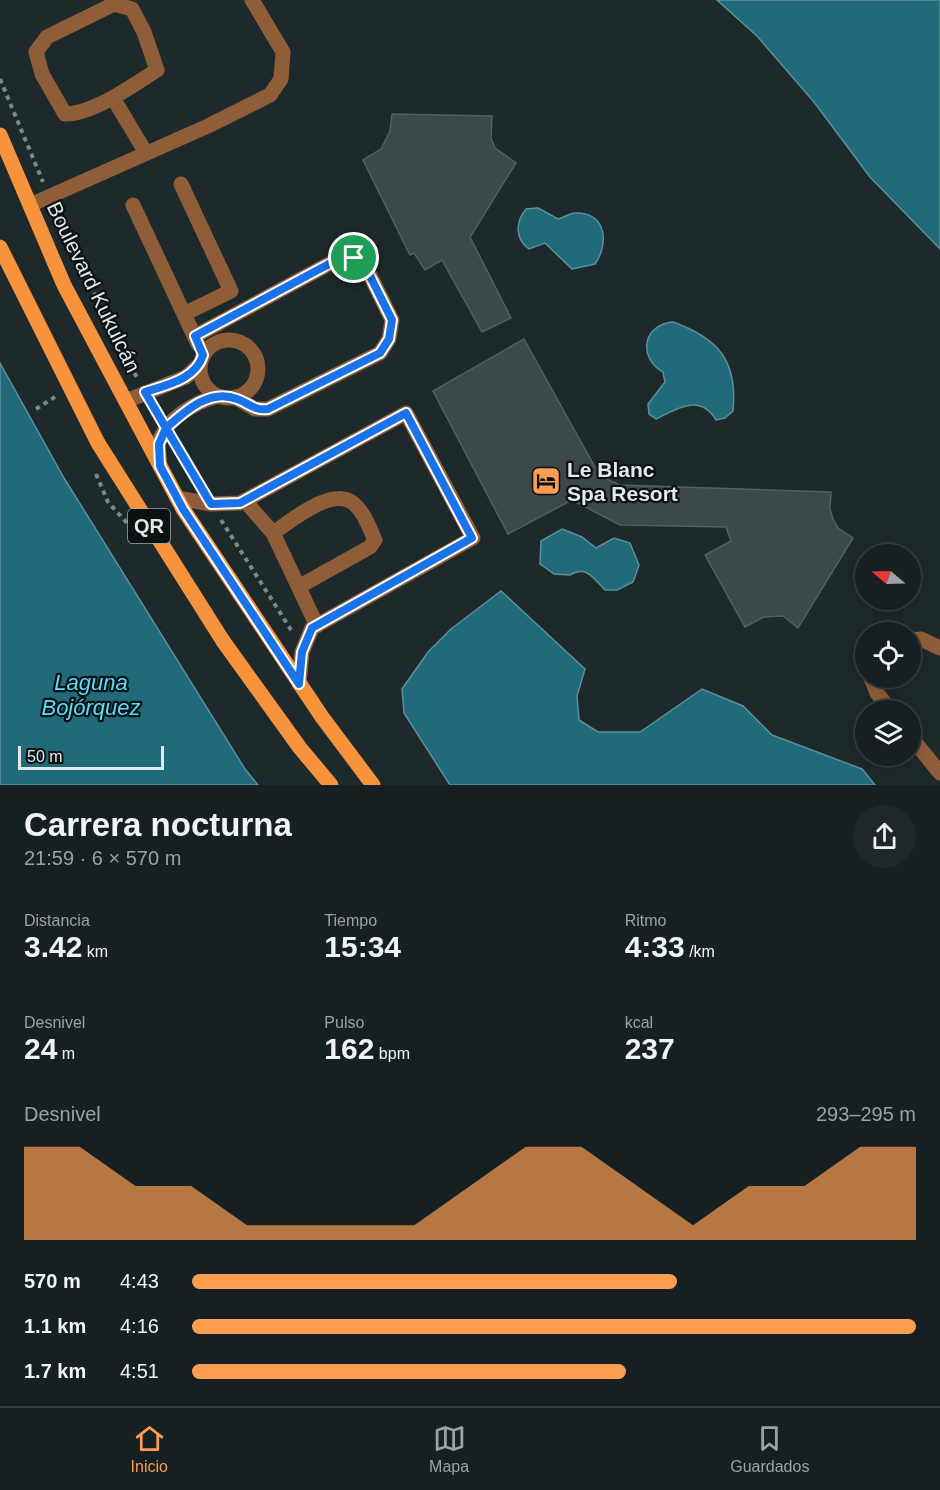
<!DOCTYPE html>
<html lang="es">
<head>
<meta charset="utf-8">
<style>
	body { margin:0; font-family:Helvetica,sans-serif; background:#1f272a; color:#f1f3f6; height:100vh; display:flex; flex-direction:column; font-size:22px; white-space:nowrap }
	* { box-sizing:border-box; margin:0 }
	p { font-size:20px; color:#9ea2a5 }
	.icon { flex:none; width:33px; height:33px; fill:none; stroke:currentColor; stroke-width:2; stroke-linecap:round; stroke-linejoin:round }
	.map { position:relative; height:785px; overflow:hidden }
	.sheet { display:flex; flex-direction:column; background:#161f21; flex:1 }
	.sheet>* { flex:none }
	.needle { width:39px; rotate:289deg }
	.tools { position:absolute; left:855px; top:544px; display:grid; gap:12px }
	.tools a { display:grid; place-items:center; width:66px; height:66px; border-radius:50%; background:#161f21; box-shadow:0 3px 15px #0003,0 0 0 2px #353d3f; font-size:30px }
	.scale { position:absolute; left:18px; bottom:15px; width:146px; box-sizing:border-box; padding-left:6px; border:3px solid #e2e9eb; border-top:0; font-size:16px; line-height:21px; white-space:nowrap; color:#e2e9eb; -webkit-text-stroke:4px #0c1112; paint-order:stroke }
	.pin { position:absolute; display:grid; place-items:center; width:51px; height:51px; color:#fff; margin:-26px; border:3px solid #fff; border-radius:50%; box-shadow:0 2px 6px #0007 }
	.round { display:grid; place-items:center; flex:none; width:63px; height:63px; border-radius:32px; background:#1f272a }
	.head { display:flex; align-items:center; justify-content:space-between; height:102px; padding:0 24px }
	h1 { font-size:33px; font-weight:800; line-height:45px }
	.figures { display:grid; grid-template-columns:repeat(3,1fr); gap:9px; height:102px; padding:6px 24px }
	.figures div { display:grid; align-content:center }
	.figures b { font-size:30px; font-weight:800 }
	.figures small { font-size:16px; font-weight:400 }
	.figures p { font-size:16px }
	.chart { height:168px; padding:12px 24px }
	.chart p { display:flex; justify-content:space-between }
	.chart svg { width:100%; height:108px; margin-top:6px; fill:#fc9d52; opacity:.7 }
	ul { padding:0 24px; list-style:none; font-size:20px }
	li { display:grid; grid-template-columns:96px 72px 1fr; align-items:center; height:45px }
	li i { height:15px; border-radius:8px; background:#fc9d52 }
	.tab-bar { display:flex; justify-content:space-around; align-items:center; height:84px; border-top:2px solid #353d3f; background:#161f21; font-size:16px; color:#9ea2a5 }
	.tab-bar a { display:grid; justify-items:center; gap:3px }
	.tab-bar .on { color:#fc9d52 }
	.map>svg:first-child { display:block }
	.water { fill:#216a79; stroke:#5b909b; stroke-width:1.5 }
	.building { fill:#3d484b; stroke:#535f62; stroke-width:1.5 }
	.lines { fill:none; stroke-linecap:round; stroke-linejoin:round }
	.path { stroke:#7e8789; stroke-width:4; stroke-dasharray:4.5 4.5; stroke-linecap:butt }
	.minor { stroke:#8f5e39; stroke-width:15 }
	.major { stroke:#f7923d; stroke-width:15 }
	.route-casing { stroke:#fff; stroke-width:12 }
	.route { stroke:#1a73e8; stroke-width:8 }
	.labels { text-anchor:middle; dominant-baseline:central; stroke-width:4.5; stroke-linejoin:round; paint-order:stroke }
	.shield { fill:#0c1112; stroke:#a2a8aa; stroke-width:1.5 }
	.shield-label { font-size:20px; font-weight:bold; fill:#e2e9eb }
	.street-label { font-size:21px; fill:#e2e9eb; stroke:#0c1112 }
	.poi-label { font-size:21px; font-weight:bold; fill:#e2e9eb; stroke:#0c1112; text-anchor:start }
	.water-label { font-size:22px; font-style:italic; fill:#57defc; stroke:#0c1112 }
</style>
</head>
<body>
<div class="map">
<svg width="940" height="785" viewBox="0 0 940 785">
	<rect width="100%" height="100%" fill="#1e292c"/>
	<path class="water" d="M717 0H940V249L870 177 814 102 757 36Z
		M538 208 558 219C564 218 569 213 575 213 607 212 609 244 595 264L572 269 545 243 529 249C515 239 515 222 526 209Z
		M673 322C718 338 738 361 733 411L725 418 716 420C700 393 676 409 656 419L649 414 648 404 665 382 663 372C638 358 642 325 673 322Z
		M0 363 64 478 245 769 258 785H0Z
		M562 529 582 537 596 548 614 538 630 543 639 565 633 582 617 590H605C594 579 587 565 570 575L554 574 540 564 541 541Z
		M501 591 585 669 577 696 579 720 598 732H640L702 689 743 706 772 735 862 769 875 785H450L404 713 402 689 428 652 451 629Z"/>
	<path class="building" d="M392 114 492 116 491 138 495 148 516 163 470 237 511 318 482 332 442 260 425 270 414 253 410 255 363 160 381 149 390 131Z
		M524 339 595 467 604 478 620 485 831 492 830 509 833 519 838 528 853 538 798 628 783 616 764 617 745 627 705 555 731 541 726 527 620 525 572 500 508 534 433 391Z"/>
	<g class="lines">
		<path class="path" d="M0 79 43 182
			M56 211 124 356 138 379
			M36 409 58 395
			M175 443 200 485
			M96 474 108 502 127 523
			M221 520 293 633"/>
		<path class="minor" d="M114 4 132 9 144 32 157 70C133 85 94 114 65 114L42 74 36 52 47 37Z
			M113 98 146 153
			M181 184 231 291 184 314
			M30 205 208 126 270 95 281 79 283 52 252 0
			M133 205 198 344
			M195 336 342 257 354 258 365 265 392 320 389 339 380 353 268 409H255L235 397
			M200 369a29 29 0 1 1 58 0a29 29 0 1 1-58 0Z
			M126 401 186 377 200 364
			M160 466C160 459 157 449 159 442 167 418 195 402 218 396
			M177 498 211 504 240 503 406 413 473 538 312 628 302 652 299 684
			M245 501 273 533 317 626
			M273 533C291 521 332 486 353 503 364 512 369 527 375 540L370 547 300 586
			M910 640 921 639 940 648
			M871 678 877 693 891 711
			M910 736 940 773"/>
		<path class="major" d="M0 135 64 285 183 509 322 717 373 785
			M0 247 98 443 223 641 300 748 331 785"/>
	</g>
	<g class="lines">
		<g class="route-casing">
			<path id="route" d="M354 258 342 257 195 336 203 355C196 379 167 385 145 392L166 428 159 444 160 466 183 509 299 684 302 652 312 628 472 538 406 413 240 503 211 504 166 428C185 411 210 388 237 399 249 403 254 411 268 409L380 353 389 339 392 320 365 266 354 258"/>
		</g>
		<use href="#route" class="route"/>
	</g>
	<defs>
		<g id="hotel-square" transform="scale(1.5)"><rect x="-9" y="-9" width="18" height="18" rx="4" fill="#fc9d52" stroke="#0c1112"/><path d="M-6-4.5h1.5V1H6V5H4.5V3h-9V5H-6ZM-4 0a1.8 1.8 0 1 1 3.6 0ZM.5 0V-2.5h3Q6-2.5 6 0Z" fill="#111"/></g>
	</defs>
	<g fill-rule="evenodd">
		<use href="#hotel-square" x="546" y="481"/>
	</g>
	<g class="labels">
		<rect class="shield" x="128" y="509" width="42" height="34" rx="4.5"/>
		<g class="shield-label">
			<text x="149" y="526">QR</text>
		</g>
		<g class="street-label">
			<text transform="translate(94 287) rotate(64)">Boulevard Kukulcán</text>
		</g>
		<g class="poi-label">
			<text x="567" y="469">Le Blanc<tspan x="567" dy="24">Spa Resort</tspan></text>
		</g>
		<g class="water-label">
			<text x="91" y="682">Laguna<tspan x="91" dy="25">Bojórquez</tspan></text>
		</g>
	</g>
</svg>
<div class="tools">
<a><svg class="needle" viewBox="-14 -14 28 28"><path d="M0-13l5 13h-10z" fill="#e53935"/><path d="M0 13l5-13h-10z" fill="#9ea2a5"/></svg></a>
<a><svg class="icon" aria-label="locate" viewBox="0 0 24 24"><circle cx="12" cy="12" r="6"/><path d="M12 2v4M12 18v4M2 12h4M18 12h4"/></svg></a>
<a><svg class="icon" aria-label="layers" viewBox="0 0 24 24"><path d="M12 4l9 5-9 5-9-5zM3 14l9 5 9-5"/></svg></a>
</div>
<div class="scale">50 m</div>
<div class="pin" style="left:354px;top:258px;background:#1e9e55"><svg class="icon" aria-label="arrive" viewBox="0 0 24 24"><path d="M6 21V4h12l-3 4 3 4H6"/></svg></div>
</div>
<section class="sheet">
<div class="head"><div><h1>Carrera nocturna</h1><p>21:59 · 6 × 570 m</p></div><a class="round"><svg class="icon" aria-label="share" viewBox="0 0 24 24"><path d="M12 15V3M7 8l5-5 5 5M5 13v7h14v-7"/></svg></a></div>
<div class="figures">
<div><p>Distancia</p><b>3.42<small> km</small></b></div>
<div><p>Tiempo</p><b>15:34</b></div>
<div><p>Ritmo</p><b>4:33<small> /km</small></b></div>
</div>
<div class="figures">
<div><p>Desnivel</p><b>24<small> m</small></b></div>
<div><p>Pulso</p><b>162<small> bpm</small></b></div>
<div><p>kcal</p><b>237</b></div>
</div>
<div class="chart"><p><span>Desnivel</span>293–295 m</p>
<svg viewBox="0 0 160 44" preserveAspectRatio="none"><path d="M0 44V6L10 6L20 22L30 22L40 38L50 38L60 38L70 38L80 22L90 6L100 6L110 22L120 38L130 22L140 22L150 6L160 6V44z"/></svg>
</div>
<ul>
<li><b>570 m</b>4:43<i style="width:67%"></i></li>
<li><b>1.1 km</b>4:16<i style="width:100%"></i></li>
<li><b>1.7 km</b>4:51<i style="width:60%"></i></li>
</ul>
</section>
<nav class="tab-bar">
<a class="on"><svg class="icon" aria-label="home" viewBox="0 0 24 24"><path d="M3 11l9-7 9 7M6 9v11h12V9"/></svg>Inicio</a>
<a><svg class="icon" aria-label="map" viewBox="0 0 24 24"><path d="M3 6l6-2 6 2 6-2v14l-6 2-6-2-6 2zM9 4v14M15 6v14"/></svg>Mapa</a>
<a><svg class="icon" aria-label="saved" viewBox="0 0 24 24"><path d="M7 4h10v16l-5-4-5 4z"/></svg>Guardados</a>
</nav>
</body>
</html>
